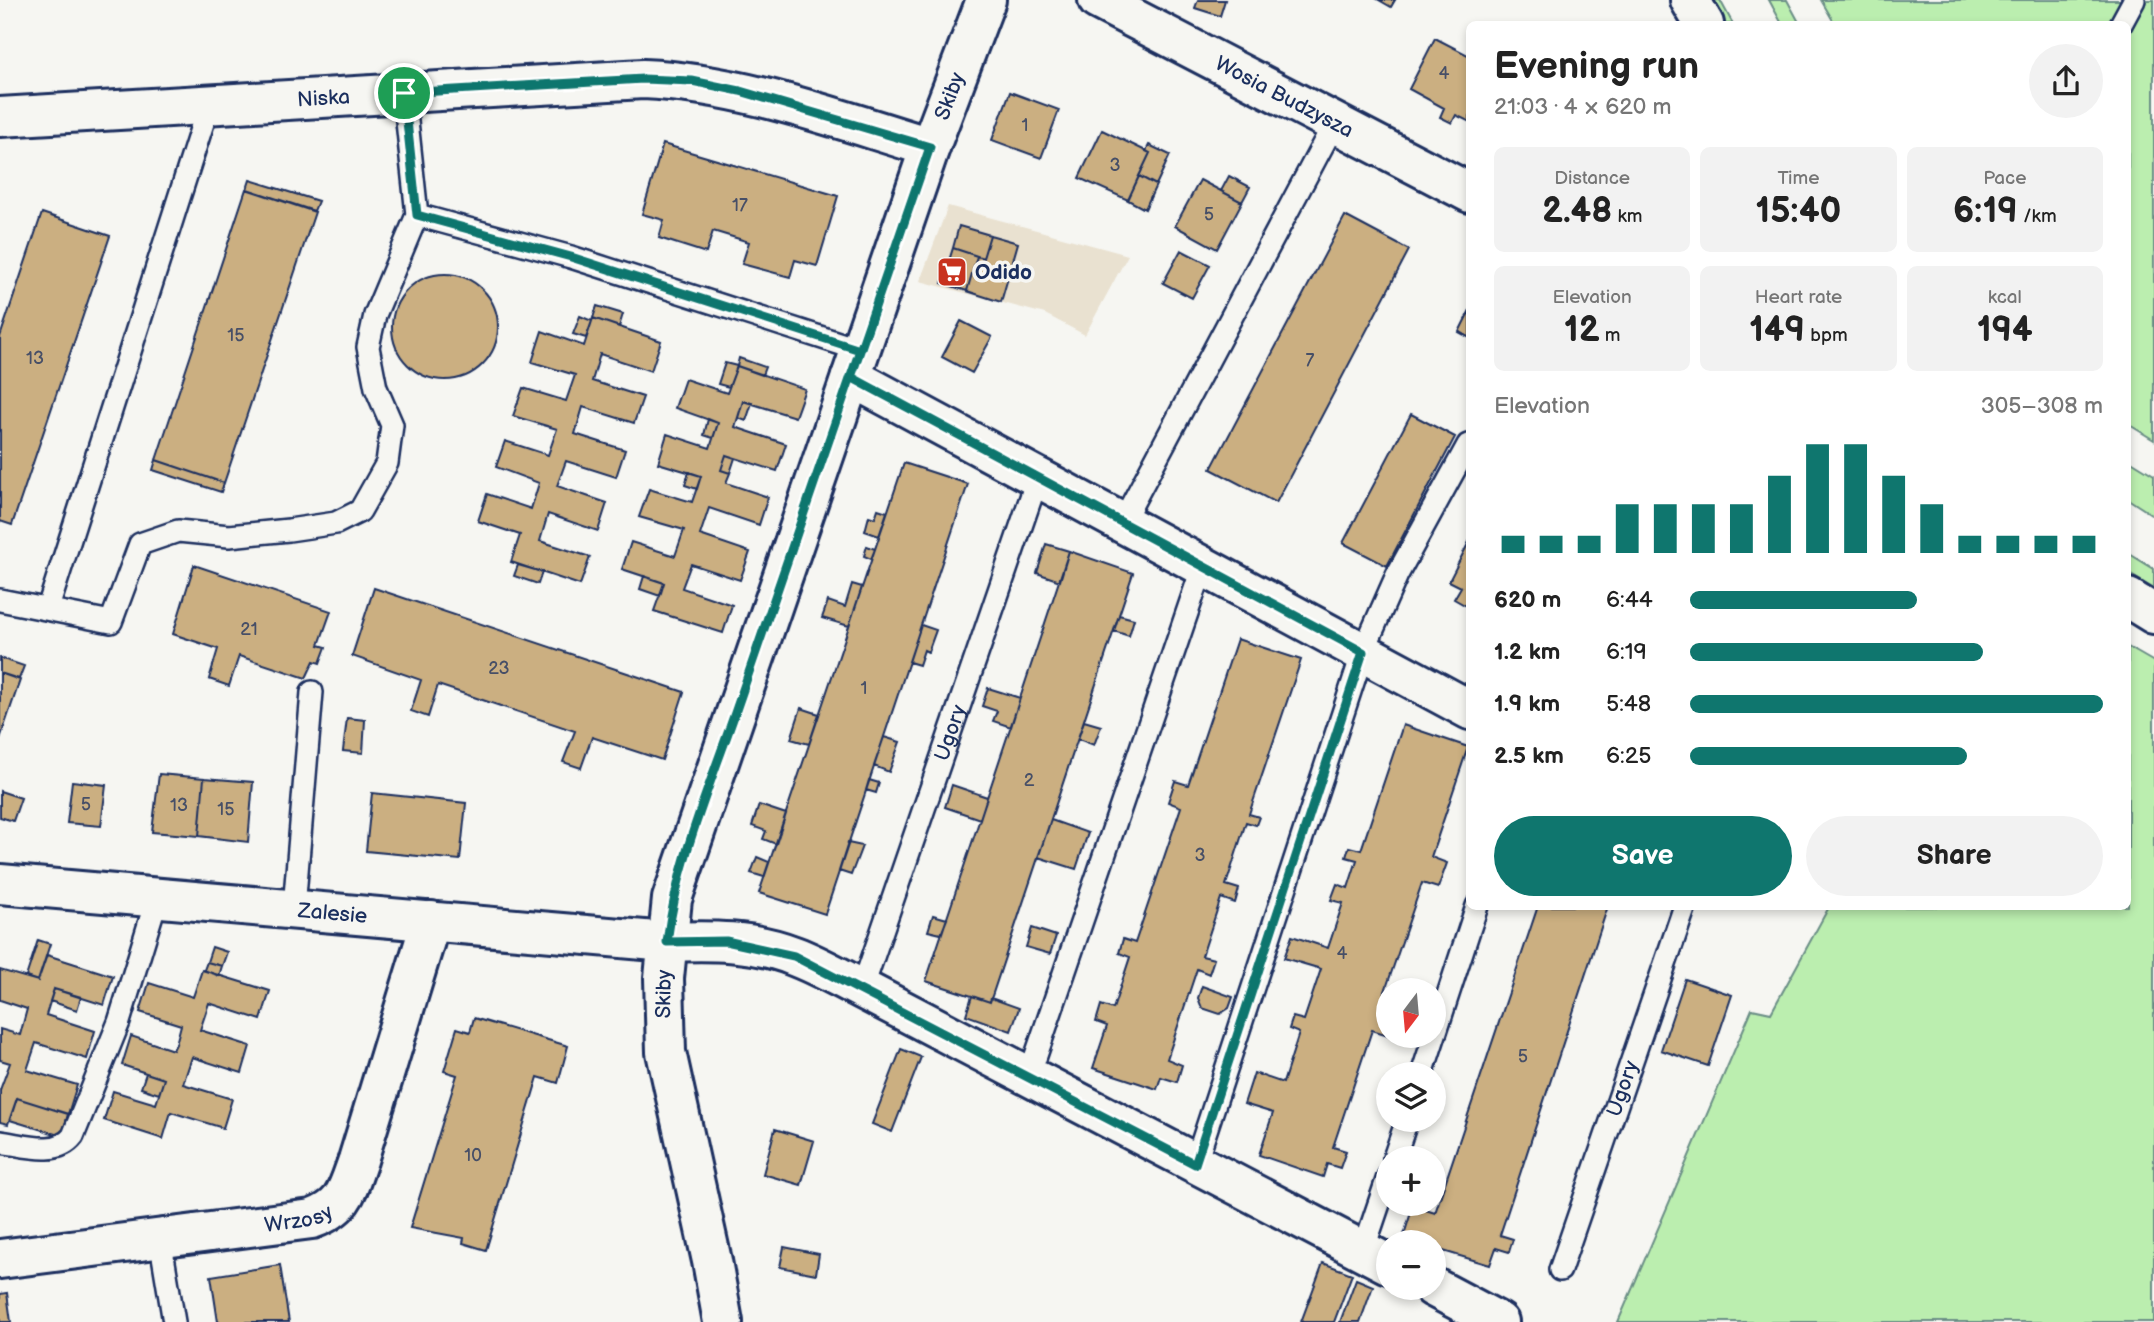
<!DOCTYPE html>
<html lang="en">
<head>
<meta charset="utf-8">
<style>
	body { margin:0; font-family:"Balsamiq Sans",sans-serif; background:#f2f2f2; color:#222; height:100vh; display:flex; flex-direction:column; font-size:26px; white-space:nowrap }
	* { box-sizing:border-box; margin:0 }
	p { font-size:23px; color:#767676 }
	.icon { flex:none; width:38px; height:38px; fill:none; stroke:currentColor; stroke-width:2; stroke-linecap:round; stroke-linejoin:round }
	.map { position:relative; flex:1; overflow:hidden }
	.sheet { position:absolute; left:1466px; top:21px; width:665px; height:889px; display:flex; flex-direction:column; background:#fff; border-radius:10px; box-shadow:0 4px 10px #0003 }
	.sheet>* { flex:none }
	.needle { width:46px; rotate:196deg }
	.buttons { position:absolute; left:1376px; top:978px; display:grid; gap:14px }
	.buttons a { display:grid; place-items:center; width:70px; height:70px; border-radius:50%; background:#fff; box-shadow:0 4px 10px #0003; font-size:35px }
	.pin { position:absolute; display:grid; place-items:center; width:60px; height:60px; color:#fff; margin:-30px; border:4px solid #fff; border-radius:50%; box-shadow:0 2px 7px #0007 }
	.round { display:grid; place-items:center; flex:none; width:74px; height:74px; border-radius:37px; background:#f2f2f2 }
	.head { display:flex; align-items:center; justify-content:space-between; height:119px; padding:0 28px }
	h1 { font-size:38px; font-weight:600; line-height:52px }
	.stats { display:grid; grid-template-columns:repeat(3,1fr); gap:10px; height:119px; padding:7px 28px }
	.stats div { display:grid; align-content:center; border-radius:10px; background:#f2f2f2; text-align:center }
	.stats b { font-size:35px; font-weight:600 }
	.stats small { font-size:19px; font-weight:400 }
	.stats p { font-size:19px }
	.chart { height:196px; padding:14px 28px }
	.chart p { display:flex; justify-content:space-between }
	.chart svg { width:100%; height:126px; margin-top:7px; stroke:#0f766e; stroke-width:6 }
	.cta { display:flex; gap:14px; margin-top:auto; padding:14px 28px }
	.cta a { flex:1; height:80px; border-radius:42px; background:#0f766e; color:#fff; font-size:28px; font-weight:600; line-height:80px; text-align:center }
	.cta a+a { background:#f2f2f2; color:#222 }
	ul { padding:0 28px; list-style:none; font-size:23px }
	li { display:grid; grid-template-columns:112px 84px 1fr; align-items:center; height:52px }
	li i { height:18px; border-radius:9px; background:#0f766e }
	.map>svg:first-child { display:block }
	.built { fill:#e9e1d0 }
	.green { fill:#bbeeaf; stroke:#6b8e86; stroke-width:2 }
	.building { fill:#cbaf81; stroke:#1b2f5e; stroke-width:2 }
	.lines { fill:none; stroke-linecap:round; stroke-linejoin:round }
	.lane-casing { stroke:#1b2f5e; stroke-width:26 }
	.street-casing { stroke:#1b2f5e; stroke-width:44 }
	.secondary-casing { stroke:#1b2f5e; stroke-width:44 }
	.lane { stroke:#f6f6f2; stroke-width:21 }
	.street { stroke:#f6f6f2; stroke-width:38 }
	.secondary { stroke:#f6f6f2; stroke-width:38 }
	.route-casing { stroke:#fff; stroke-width:14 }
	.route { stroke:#0f766e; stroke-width:9 }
	.labels { text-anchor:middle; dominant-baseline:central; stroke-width:7; stroke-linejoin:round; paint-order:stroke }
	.number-label { font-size:18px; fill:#474f67 }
	.street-label { font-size:21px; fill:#1b2f5e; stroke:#f6f6f2 }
	.poi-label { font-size:21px; font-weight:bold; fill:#1b2f5e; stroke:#f6f6f2; text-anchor:start }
</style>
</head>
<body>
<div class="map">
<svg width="2154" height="1322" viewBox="0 0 2154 1322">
	<rect width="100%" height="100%" fill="#f6f6f2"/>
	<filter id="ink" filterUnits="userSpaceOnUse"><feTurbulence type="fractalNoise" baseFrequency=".0143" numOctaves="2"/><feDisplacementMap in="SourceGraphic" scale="14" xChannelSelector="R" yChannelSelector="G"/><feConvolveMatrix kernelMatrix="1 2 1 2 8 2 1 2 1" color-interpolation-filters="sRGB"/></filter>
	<g filter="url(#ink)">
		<path class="built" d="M948 206 1128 255 1085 335 1045 314 920 281Z"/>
		<path class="green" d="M1710 0H1720L1733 24H1724Z
			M1769 0H1787L1800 24H1782Z
			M1821 0H2154V440L2128 424V24H1835Z
			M2128 459 2154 475V516L2128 499Z
			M2128 553 2154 569V589L2128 573Z
			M2128 647 2154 662V1322H1618L1752 1009 1771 1013 1829 907 2128 906Z"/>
		<path class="building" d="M1198 0H1225L1220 16 1195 8Z
			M1379 0H1395L1391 7Z
			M1435 38 1470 56V122L1456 115 1452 123 1440 117 1444 108 1409 89Z
			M1010 92 1059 110 1041 158 992 140Z
			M1102 130 1150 153 1128 200 1079 178Z
			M663 144 838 196 817 266 795 260 790 277 742 264 749 242 713 231 706 253 659 238 664 220 642 214Z
			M1149 145 1170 155 1156 185 1139 176 1150 153 1146 151Z
			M1139 176 1156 185 1145 209 1128 200Z
			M1229 176 1250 187 1242 202 1221 191Z
			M250 180 318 201 314 211 247 189Z
			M1200 180 1242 202 1217 249 1175 226Z
			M246 189 315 212 224 483 156 460Z
			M42 213 110 236 12 525 0 521V337Z
			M1345 216 1409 250 1276 503 1211 469Z
			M959 226 990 235 983 258 953 248Z
			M990 235 1018 243 1001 302 967 291 977 256 983 258Z
			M953 248 977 256 967 291 942 283Z
			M1181 250 1210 265 1192 298 1163 283Z
			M392 327a53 53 0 1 1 106 0a53 53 0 1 1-106 0Z
			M597 306 623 314 619 327 593 318Z
			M1470 310V338L1459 332Z
			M580 316 592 321 586 338 573 334Z
			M593 318 661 341 651 371 600 354 592 381 643 397 634 423 583 407 575 434 625 450 616 477 566 461 557 486 607 503 598 531 548 514 540 541 590 557 580 585 511 562 520 535 478 521 487 494 531 509 539 483 496 467 505 441 548 455 557 429 513 416 523 388 566 401 575 375 532 362 542 331 584 346Z
			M961 321 992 337 972 373 942 357Z
			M739 358 765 367 762 375 737 366Z
			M725 363 737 366 729 387 718 384Z
			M737 366 805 389 795 417 743 401 735 427 786 444 777 471 726 455 721 470 730 473 726 483 768 497 759 525 709 508 700 535 750 552 740 580 691 564 682 588 732 605 723 633 654 611 664 583 622 569 631 542 675 556 684 530 639 517 649 489 692 502 701 476 658 463 667 434 710 448 718 423 675 408 685 379 727 393Z
			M743 401 752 403 746 421 738 418Z
			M1411 414 1455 437 1387 566 1343 543Z
			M708 419 718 423 713 438 704 435Z
			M726 455 735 458 730 473 721 470Z
			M156 460 224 483 221 492 153 470Z
			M904 463 968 484 825 914 759 893Z
			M689 472 701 476 697 489 685 485Z
			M878 509 887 512 879 536 865 531 869 516 875 518Z
			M1470 540V608L1454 599 1461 587 1449 581Z
			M1046 544 1069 551 1060 581 1037 573Z
			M867 546 875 549 871 559 864 556Z
			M1069 551 1133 573 990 1002 926 981Z
			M194 565 331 611 319 645 326 647 320 663 314 661 306 678 239 656 229 686 209 679 218 649 173 634Z
			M518 565 542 572 538 584 514 576Z
			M644 576 664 583 660 596 640 589Z
			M852 584 862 587 849 626 822 618 828 601 845 607Z
			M374 588 684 692 662 760 592 737 581 768 563 762 575 731 438 685 428 717 411 711 421 680 352 656Z
			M1119 615 1134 619 1129 636 1114 631Z
			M921 625 936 630 928 652 924 650 919 665 909 662Z
			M1237 639 1301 660 1249 814 1259 817 1256 825 1246 822 1226 885 1239 889 1235 903 1221 898 1202 956 1214 959 1209 974 1197 969 1167 1059 1182 1065 1177 1082 1161 1077 1157 1089 1093 1068 1107 1026 1096 1022 1101 1005 1113 1009 1130 957 1119 953 1123 939 1135 943 1181 807 1168 802 1175 781 1188 785Z
			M0 658 24 666 19 679 0 673Z
			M0 673 20 680 0 739Z
			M988 688 1020 698 1011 727 993 721 997 711 982 706Z
			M801 708 819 714 809 744 791 739Z
			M347 718 365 720 363 753 343 751Z
			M1084 721 1101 726 1094 745 1078 739Z
			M1403 725 1468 747 1431 857 1447 863 1438 888 1422 883 1382 1000 1388 1002V1035L1372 1030 1333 1147 1346 1151 1340 1168 1327 1164 1323 1177 1259 1155 1273 1113 1244 1104 1254 1073 1283 1083 1299 1033 1289 1029 1293 1017 1304 1020 1321 969 1284 958 1292 936 1328 948 1343 903 1331 900 1337 884 1348 888 1357 860 1346 857 1349 847 1361 850Z
			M884 737 900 742 889 772 874 766Z
			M159 774 204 778 199 836 152 832Z
			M204 778 253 782 248 842 199 836Z
			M869 780 879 783 876 793 866 790Z
			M72 781 106 785 101 826 67 823Z
			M952 785 987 797 980 819 945 807Z
			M0 791 21 798 13 821 0 817Z
			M372 793 466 803 460 860 366 851Z
			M759 805 786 814 776 844 763 839 766 831 752 826Z
			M1051 820 1088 833 1076 869 1038 857Z
			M848 843 862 846 851 875 839 871Z
			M757 857 769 862 764 877 751 873Z
			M1538 906H1608L1500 1235 1513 1239 1509 1252 1496 1248 1490 1265 1433 1248V1242H1417L1403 1238 1413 1206 1435 1213Z
			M933 915 947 919 941 934 928 931Z
			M1032 928 1056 936 1050 954 1026 947Z
			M38 940 50 944 38 981 26 977Z
			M212 947 227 952 222 966 207 962Z
			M47 955 113 976 104 1005 54 989 46 1015 95 1031 87 1059 36 1043 27 1070 77 1085 68 1114 17 1098 8 1124 0 1122V1090L10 1063 0 1060V1029L20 1035 27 1009 0 1000V970L38 981Z
			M207 962 222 966 219 976 204 970Z
			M202 970 270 991 261 1020 209 1003 200 1030 250 1046 242 1073 192 1057 183 1084 232 1099 223 1128 171 1112 163 1139 104 1120 113 1091 156 1104 164 1079 122 1065 131 1036 173 1050 176 1044 181 1025 140 1012 149 983 193 997Z
			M1685 979 1732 995 1708 1066 1661 1050Z
			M1202 986 1233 997 1229 1008 1220 1014 1202 1008 1198 998Z
			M54 989 81 997 77 1010 50 1001Z
			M972 996 990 1002 991 998 1019 1008 1011 1031 966 1015Z
			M474 1018 568 1046 558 1083 538 1077 486 1250 463 1243 464 1238 410 1228 457 1075 444 1071 457 1028 470 1032Z
			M901 1049 921 1057 892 1132 872 1124Z
			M146 1073 164 1079 159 1094 141 1088Z
			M17 1098 68 1114 62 1136 10 1120Z
			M775 1129 814 1141 801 1185 763 1174Z
			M784 1247 819 1254 816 1274 780 1267Z
			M1323 1263 1352 1274 1334 1322H1301Z
			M280 1265 289 1322H218L211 1276Z
			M1356 1279 1373 1286 1360 1322H1340Z
			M7 1293 11 1322H0V1294Z"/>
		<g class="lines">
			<g class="lane-casing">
				<g id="lane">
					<path d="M2121 24 2134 0"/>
					<path d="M404 93 417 215 571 257 860 350"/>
					<path d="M1122 523 1335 122"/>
					<path d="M0 600 111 622 140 544 178 531 229 536 289 530 336 523 360 511 387 463 392 425 376 388 368 347 375 315 417 215"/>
					<path d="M48 608 209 104"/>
					<path d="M294 908 312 692"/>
					<path id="s1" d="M862 989 1038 477"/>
					<path d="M1422 1074 1477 906"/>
					<path d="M1029 1076 1203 566"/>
					<path d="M0 1142C24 1145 57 1157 73 1136L119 1022 157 898"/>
					<path d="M1394 1158 1407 1120"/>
					<path d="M1195 1164 1363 652 1397 575 1468 445"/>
					<path d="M160 1238 174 1322"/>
					<path d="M1363 1251 1388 1177"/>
					<path id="s2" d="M1560 1270 1685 906"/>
				</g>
			</g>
			<g class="street-casing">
				<g id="street">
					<path id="s3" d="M1098 0 1470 193"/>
					<path id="s4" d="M0 117 643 79C741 83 837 119 930 147"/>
					<path d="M851 377 1470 710"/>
					<path id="s5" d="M0 884 667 942C709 940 754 940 794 956 818 965 840 978 862 989L1388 1264"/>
					<path id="s6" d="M0 1259 312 1219C345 1207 347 1191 358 1160L431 921"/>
					<path d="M1433 1287 1499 1322"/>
					<path id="s7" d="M723 1322 712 1261 666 1052 664 978 672 899 930 147 986 0"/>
				</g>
			</g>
			<g class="secondary-casing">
				<path id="secondary" d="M1690 0 1704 24
					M2128 598 2154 614"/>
			</g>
			<use href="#lane" class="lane"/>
			<use href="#street" class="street"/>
			<use href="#secondary" class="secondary"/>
		</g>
	</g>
	<g class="lines" filter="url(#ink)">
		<g class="route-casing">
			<path id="route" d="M404 93 417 215 571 257 860 350C818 471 777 592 735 713 709 788 677 862 667 942L726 941 794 956 1195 1164 1363 652 851 377C877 300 904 224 930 147L740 91 692 81 643 79 404 93"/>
		</g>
		<use href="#route" class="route"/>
	</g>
	<defs>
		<g id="supermarket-square" transform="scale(1.575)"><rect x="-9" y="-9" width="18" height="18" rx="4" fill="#c8321e" stroke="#f6f6f2"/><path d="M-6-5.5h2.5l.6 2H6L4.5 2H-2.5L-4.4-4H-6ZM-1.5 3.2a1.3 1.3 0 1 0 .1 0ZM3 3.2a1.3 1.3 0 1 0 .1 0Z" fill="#fff"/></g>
	</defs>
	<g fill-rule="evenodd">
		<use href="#supermarket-square" x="952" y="272"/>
	</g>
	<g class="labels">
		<g class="number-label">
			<text x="1444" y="73">4</text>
			<text x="1025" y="125">1</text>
			<text x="1115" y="165">3</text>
			<text x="740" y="205">17</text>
			<text x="1209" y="214">5</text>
			<text x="236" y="335">15</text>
			<text x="35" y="358">13</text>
			<text x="1310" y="360">7</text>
			<text x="249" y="629">21</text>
			<text x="499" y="668">23</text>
			<text x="864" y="688">1</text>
			<text x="1029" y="780">2</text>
			<text x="86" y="804">5</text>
			<text x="179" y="805">13</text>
			<text x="226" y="809">15</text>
			<text x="1200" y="855">3</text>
			<text x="1342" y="953">4</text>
			<text x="1523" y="1056">5</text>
			<text x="473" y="1155">10</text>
		</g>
		<g class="street-label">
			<text stroke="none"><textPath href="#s7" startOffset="1279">Skiby</textPath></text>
			<text stroke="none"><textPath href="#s3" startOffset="210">Wosia Budzysza</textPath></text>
			<text stroke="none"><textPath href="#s4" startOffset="324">Niska</textPath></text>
			<text stroke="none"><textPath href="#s1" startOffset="271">Ugory</textPath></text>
			<text stroke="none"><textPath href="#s5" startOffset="334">Zalesie</textPath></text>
			<text transform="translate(664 994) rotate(-89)">Skiby</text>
			<text stroke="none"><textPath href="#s2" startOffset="192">Ugory</textPath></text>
			<text stroke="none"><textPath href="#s6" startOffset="301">Wrzosy</textPath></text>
		</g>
		<g class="poi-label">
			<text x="975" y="272">Odido</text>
		</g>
	</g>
</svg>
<div class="buttons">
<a><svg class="needle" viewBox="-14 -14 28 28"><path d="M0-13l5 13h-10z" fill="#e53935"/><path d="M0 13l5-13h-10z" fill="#767676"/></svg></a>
<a><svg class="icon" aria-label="layers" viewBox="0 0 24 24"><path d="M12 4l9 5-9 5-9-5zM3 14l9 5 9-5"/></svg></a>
<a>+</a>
<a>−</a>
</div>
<div class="pin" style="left:404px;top:93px;background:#1e9e55"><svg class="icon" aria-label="arrive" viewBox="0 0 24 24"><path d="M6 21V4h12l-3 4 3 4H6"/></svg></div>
<section class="sheet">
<div class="head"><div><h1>Evening run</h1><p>21:03 · 4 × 620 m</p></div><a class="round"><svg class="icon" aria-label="share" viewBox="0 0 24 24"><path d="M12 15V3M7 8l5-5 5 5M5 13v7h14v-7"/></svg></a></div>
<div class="stats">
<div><p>Distance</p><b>2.48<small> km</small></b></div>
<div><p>Time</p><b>15:40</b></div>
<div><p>Pace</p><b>6:19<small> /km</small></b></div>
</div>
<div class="stats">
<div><p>Elevation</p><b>12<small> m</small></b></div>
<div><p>Heart rate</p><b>149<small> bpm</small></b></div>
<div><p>kcal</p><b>194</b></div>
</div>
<div class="chart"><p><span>Elevation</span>305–308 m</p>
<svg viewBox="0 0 160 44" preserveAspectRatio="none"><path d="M5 44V38M15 44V38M25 44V38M35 44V27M45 44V27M55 44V27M65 44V27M75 44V17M85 44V6M95 44V6M105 44V17M115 44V27M125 44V38M135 44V38M145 44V38M155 44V38"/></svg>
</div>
<ul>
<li><b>620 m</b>6:44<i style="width:55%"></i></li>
<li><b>1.2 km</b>6:19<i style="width:71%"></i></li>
<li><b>1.9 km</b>5:48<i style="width:100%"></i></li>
<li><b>2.5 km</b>6:25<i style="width:67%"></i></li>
</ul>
<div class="cta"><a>Save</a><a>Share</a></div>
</section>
</div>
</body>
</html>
